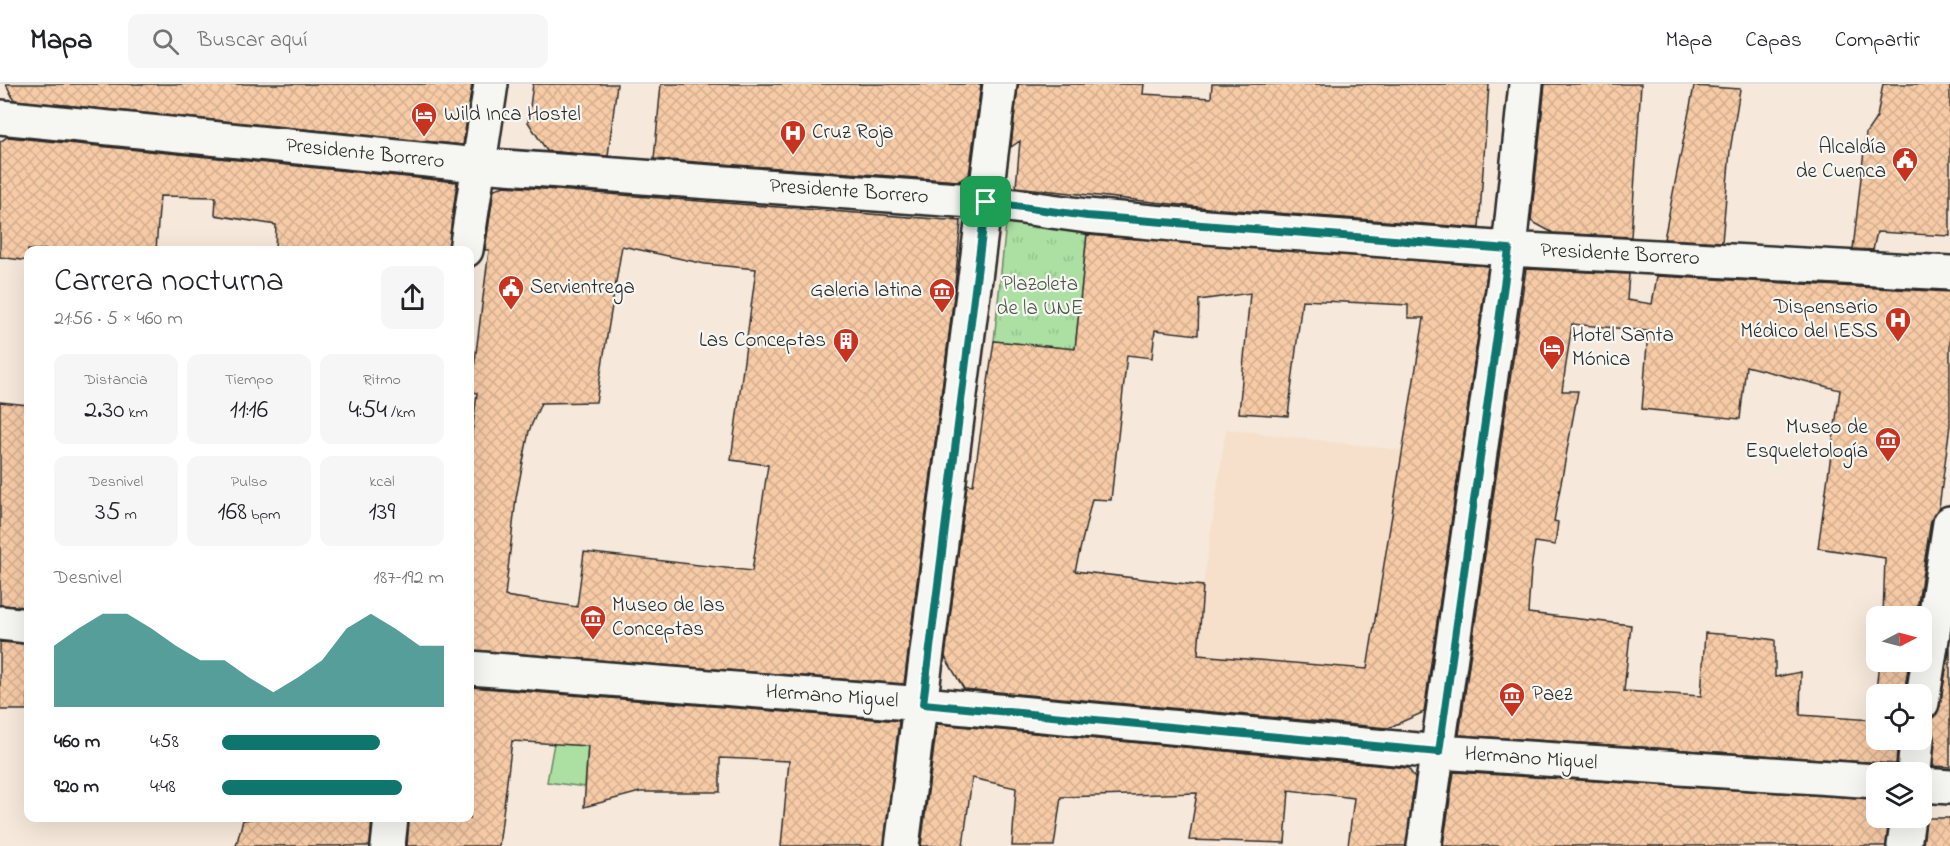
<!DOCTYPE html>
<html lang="es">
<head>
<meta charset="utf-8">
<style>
	body { margin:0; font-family:"Indie Flower",sans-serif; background:#f6f6f6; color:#202124; height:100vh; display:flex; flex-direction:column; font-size:22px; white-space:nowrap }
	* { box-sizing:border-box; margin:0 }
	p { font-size:20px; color:#757577 }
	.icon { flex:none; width:33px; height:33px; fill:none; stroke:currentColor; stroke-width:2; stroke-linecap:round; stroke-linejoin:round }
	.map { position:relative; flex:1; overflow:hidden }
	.panel { position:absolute; left:24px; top:162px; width:450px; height:576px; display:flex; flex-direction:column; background:#fff; border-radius:12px; box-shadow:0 6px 24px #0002 }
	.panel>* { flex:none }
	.needle { width:39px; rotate:84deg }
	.tools { position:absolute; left:1866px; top:522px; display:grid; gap:12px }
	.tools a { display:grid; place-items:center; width:66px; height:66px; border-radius:12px; background:#fff; box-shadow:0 6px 24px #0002; font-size:30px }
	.pin { position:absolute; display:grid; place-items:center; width:51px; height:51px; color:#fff; margin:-26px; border-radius:12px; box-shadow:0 3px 9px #0006 }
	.round { display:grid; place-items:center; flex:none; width:63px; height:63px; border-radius:12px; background:#f6f6f6 }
	.summary { display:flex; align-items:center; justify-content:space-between; height:102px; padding:0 30px }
	h1 { font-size:33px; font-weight:600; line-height:45px }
	.metrics { display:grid; grid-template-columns:repeat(3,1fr); gap:9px; height:102px; padding:6px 30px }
	.metrics div { display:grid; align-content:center; border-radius:12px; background:#f6f6f6; text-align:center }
	.metrics b { font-size:26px; font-weight:600 }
	.metrics small { font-size:16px; font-weight:400 }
	.metrics p { font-size:16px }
	.chart { height:168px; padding:12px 30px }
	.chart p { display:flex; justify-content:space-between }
	.chart svg { width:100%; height:108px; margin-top:6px; fill:#0f766e; opacity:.7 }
	ul { padding:0 30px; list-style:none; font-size:20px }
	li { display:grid; grid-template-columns:96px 72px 1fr; align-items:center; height:45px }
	li i { height:15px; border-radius:8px; background:#0f766e }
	header { display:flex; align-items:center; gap:36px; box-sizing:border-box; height:84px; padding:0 30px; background:#fff; border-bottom:2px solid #e0e0e0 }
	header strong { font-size:28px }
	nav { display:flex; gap:33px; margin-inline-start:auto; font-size:21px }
	.search { width:420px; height:54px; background:#f6f6f6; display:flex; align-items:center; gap:15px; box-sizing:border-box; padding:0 21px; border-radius:12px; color:#757577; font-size:22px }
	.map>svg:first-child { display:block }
	.built { fill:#f6e0cb }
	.green { fill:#abe0a2; stroke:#6b8666; stroke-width:1.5 }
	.park { fill:url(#park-tufts); stroke:#6b8666; stroke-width:1.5 }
	.building { fill:url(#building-cross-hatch); stroke:#2b2b2b; stroke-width:1.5; fill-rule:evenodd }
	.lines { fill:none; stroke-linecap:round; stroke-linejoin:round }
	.street-casing { stroke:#2b2b2b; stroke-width:38 }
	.street { stroke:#f6f6f2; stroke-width:33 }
	.route-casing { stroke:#fff; stroke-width:12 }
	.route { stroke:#0f766e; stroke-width:8 }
	.labels { text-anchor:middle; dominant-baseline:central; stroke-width:4.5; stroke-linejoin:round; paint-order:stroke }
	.poi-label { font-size:21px; fill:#2b2b2b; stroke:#f6f6f2; text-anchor:start }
	.street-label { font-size:21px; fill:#2b2b2b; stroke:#f6f6f2 }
	.park-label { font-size:21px; fill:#4b5849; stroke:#f6f6f2 }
</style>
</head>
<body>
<header>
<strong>Mapa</strong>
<div class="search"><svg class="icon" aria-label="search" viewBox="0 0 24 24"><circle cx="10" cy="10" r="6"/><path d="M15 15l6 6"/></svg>Buscar aquí</div>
<nav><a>Mapa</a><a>Capas</a><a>Compartir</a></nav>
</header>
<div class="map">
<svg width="1950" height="762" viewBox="0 0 1950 762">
	<defs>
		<pattern id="park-tufts" width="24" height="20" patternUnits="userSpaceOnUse" patternTransform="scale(1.5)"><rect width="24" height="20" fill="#abe0a2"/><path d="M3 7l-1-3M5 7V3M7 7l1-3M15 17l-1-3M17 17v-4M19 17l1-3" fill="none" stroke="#93c08c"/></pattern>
		<pattern id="building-cross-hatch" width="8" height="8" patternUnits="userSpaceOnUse" patternTransform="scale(1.5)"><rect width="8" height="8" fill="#f7cba6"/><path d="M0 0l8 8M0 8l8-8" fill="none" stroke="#d4ae8f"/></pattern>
	</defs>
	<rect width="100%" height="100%" fill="#f6e9db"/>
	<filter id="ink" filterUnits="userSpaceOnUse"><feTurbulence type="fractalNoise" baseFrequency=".0167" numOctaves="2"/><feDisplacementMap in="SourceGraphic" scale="12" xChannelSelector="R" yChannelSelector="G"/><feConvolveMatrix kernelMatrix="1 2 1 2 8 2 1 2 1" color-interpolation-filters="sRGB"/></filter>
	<g filter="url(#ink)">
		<path class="built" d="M1226 345 1468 374 1431 625 1412 634 1059 610 1075 487 1203 501Z"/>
		<path class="green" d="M563 610 591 611 585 703 547 698 554 659H561Z"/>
		<path class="park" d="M1006 139 1087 148 1075 265 994 257Z"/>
		<path class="building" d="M6 0H472L463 61 14 16Z
			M533 0H617L608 72 547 67 528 38Z
			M661 0H981L969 91 959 97 654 75Z
			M1018 0H1144L1143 10 1211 14 1212 0H1489L1479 144 1208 124 1016 103 1020 57 1011 63Z
			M1545 0H1641L1631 153 1553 149 1531 137Z
			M1883 0H1950V152L1877 148 1873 166 1853 165 1866 49 1877 33Z
			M1694 2 1740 5 1730 67 1722 158 1664 155Z
			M7 53 457 98 448 166H275L276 141 215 131 216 113 160 112 156 166H28V177L0 173V58Z
			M505 102 961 137 954 211 904 600 470 566V366L477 309 471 308 489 166H485L494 105ZM622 162 705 180 756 185 731 376 768 381 752 487 584 468 577 523 505 512 516 414 529 347 541 319 596 318Z
			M1087 151 1488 182 1424 628 1388 644 964 605 945 573 967 400 973 401 994 257 1075 265ZM1250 209 1239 329 1288 332 1302 216 1408 221V234H1424L1367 585 1198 571 1203 502 1075 487 1092 415 1111 416 1127 271 1152 274 1155 246 1198 251 1199 216Z
			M1526 185 1629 190 1627 216 1652 220 1657 192 1950 208V341L1939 424 1931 436 1916 532H1883L1885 474 1818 464 1840 306 1746 282 1740 335 1642 325 1648 247 1572 240 1562 307H1578L1554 437 1558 438 1555 461 1535 458 1531 485 1528 529 1631 541 1624 607 1701 612 1705 549 1747 552 1775 556V593L1801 588 1800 631 1873 636 1879 578H1909L1904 610H1876V656H1898L1896 680 1459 651Z
			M0 318 28 321V523L0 521Z
			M0 558 28 560V626H0Z
			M1950 561V683L1933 682 1934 649 1928 641 1922 638 1936 631 1940 622Z
			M470 603 899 637 884 762H781L789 677 720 674V708H640L584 723 588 662 512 657 499 762H407L409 734H470Z
			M937 640 1408 684 1415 694 1406 762H1348L1354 714 1289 706 1285 759 1189 756 1197 709 1061 713 1054 762H1012L1016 704 972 694 963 762H921Z
			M1454 688 1876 715V734H1889L1886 762H1443Z
			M257 734H372L370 762H236L243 736Z
			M1926 734H1950V762H1923Z"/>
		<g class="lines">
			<g class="street-casing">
				<path id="street" d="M0 33 478 81 986 118 1087 132 1206 143 1509 165 1950 189
					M466 166 491 0
					M0 539 28 542
					M470 584 923 620 1439 668 1876 697
					M1922 619 1950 439
					M1914 688 1917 656
					M1922 701 1950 703
					M388 762 391 734
					M902 762 1000 0
					M1424 762 1509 165 1526 0
					M1904 762 1908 734"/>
			</g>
			<use href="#street" class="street"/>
		</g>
	</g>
	<g class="lines" filter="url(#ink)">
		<g class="route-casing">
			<path id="route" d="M986 118 1087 132 1509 165 1439 668 923 620Z"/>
		</g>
		<use href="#route" class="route"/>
	</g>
	<defs>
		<g id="hotel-pin" transform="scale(1.35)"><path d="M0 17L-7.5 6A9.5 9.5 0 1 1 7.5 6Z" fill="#c8321e" stroke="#f6f6f2"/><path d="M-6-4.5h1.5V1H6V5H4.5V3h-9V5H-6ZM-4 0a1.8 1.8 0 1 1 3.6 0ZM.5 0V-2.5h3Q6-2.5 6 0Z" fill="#fff"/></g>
		<g id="hospital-pin" transform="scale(1.35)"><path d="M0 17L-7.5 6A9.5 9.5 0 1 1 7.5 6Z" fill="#c8321e" stroke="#f6f6f2"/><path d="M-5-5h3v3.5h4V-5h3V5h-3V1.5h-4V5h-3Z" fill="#fff"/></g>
		<g id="civic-pin" transform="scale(1.35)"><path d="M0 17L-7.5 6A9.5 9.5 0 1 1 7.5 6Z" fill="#c8321e" stroke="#f6f6f2"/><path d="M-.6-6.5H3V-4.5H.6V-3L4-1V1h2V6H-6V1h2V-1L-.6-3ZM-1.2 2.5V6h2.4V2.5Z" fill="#fff"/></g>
		<g id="museum-pin" transform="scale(1.35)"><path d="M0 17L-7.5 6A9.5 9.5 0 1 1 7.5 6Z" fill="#c8321e" stroke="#f6f6f2"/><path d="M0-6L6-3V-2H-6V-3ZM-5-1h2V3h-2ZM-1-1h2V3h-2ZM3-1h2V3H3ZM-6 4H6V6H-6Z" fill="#fff"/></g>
		<g id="building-pin" transform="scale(1.35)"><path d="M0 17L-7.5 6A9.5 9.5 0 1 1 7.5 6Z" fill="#c8321e" stroke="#f6f6f2"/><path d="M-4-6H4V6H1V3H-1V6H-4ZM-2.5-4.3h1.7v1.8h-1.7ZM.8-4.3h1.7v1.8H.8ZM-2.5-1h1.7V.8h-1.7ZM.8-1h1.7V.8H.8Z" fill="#fff"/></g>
	</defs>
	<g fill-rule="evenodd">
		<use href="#hotel-pin" x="424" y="31"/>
		<use href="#hospital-pin" x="793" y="49"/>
		<use href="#civic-pin" x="1905" y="76"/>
		<use href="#civic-pin" x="511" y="204"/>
		<use href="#museum-pin" x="942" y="207"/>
		<use href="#hospital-pin" x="1898" y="236"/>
		<use href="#building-pin" x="846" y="257"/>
		<use href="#hotel-pin" x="1552" y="264"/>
		<use href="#museum-pin" x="1888" y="356"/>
		<use href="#museum-pin" x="593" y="534"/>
		<use href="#museum-pin" x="1512" y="611"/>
	</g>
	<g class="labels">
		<g class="poi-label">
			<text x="444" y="31">Wild Inca Hostel</text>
			<text x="812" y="49">Cruz Roja</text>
			<text x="1886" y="64" text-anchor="end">Alcaldía<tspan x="1886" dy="24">de Cuenca</tspan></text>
			<text x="530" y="204">Servientrega</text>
			<text x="922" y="207" text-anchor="end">Galeria latina</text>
			<text x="1878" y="224" text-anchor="end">Dispensario<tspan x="1878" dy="24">Médico del IESS</tspan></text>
			<text x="1572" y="252">Hotel Santa<tspan x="1572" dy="24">Mónica</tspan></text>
			<text x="826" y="257" text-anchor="end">Las Conceptas</text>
			<text x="1868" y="344" text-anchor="end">Museo de<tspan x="1868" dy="24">Esqueletología</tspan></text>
			<text x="612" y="522">Museo de las<tspan x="612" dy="24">Conceptas</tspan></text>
			<text x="1532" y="611">Paez</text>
		</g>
		<g class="street-label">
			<text transform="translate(365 70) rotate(6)">Presidente Borrero</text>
			<text transform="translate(849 108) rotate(4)">Presidente Borrero</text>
			<text transform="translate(1620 171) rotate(3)">Presidente Borrero</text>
			<text transform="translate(832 613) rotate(4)">Hermano Miguel</text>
			<text transform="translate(1531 675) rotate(4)">Hermano Miguel</text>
		</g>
		<g class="park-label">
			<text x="1040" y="201">Plazoleta<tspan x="1040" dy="24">de la UNE</tspan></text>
		</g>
	</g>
</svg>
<div class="tools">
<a><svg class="needle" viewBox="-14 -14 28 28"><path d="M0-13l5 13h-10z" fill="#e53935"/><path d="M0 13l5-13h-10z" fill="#757577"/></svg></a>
<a><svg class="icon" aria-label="locate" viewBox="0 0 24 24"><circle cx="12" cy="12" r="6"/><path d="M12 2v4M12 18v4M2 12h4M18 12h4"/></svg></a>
<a><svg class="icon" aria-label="layers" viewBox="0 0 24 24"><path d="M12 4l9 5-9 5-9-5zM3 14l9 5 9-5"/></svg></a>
</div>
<div class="pin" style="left:986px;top:118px;background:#1e9e55"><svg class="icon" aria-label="arrive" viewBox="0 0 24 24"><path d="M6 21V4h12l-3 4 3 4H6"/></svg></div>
<section class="panel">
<div class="summary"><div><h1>Carrera nocturna</h1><p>21:56 · 5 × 460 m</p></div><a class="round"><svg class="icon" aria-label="share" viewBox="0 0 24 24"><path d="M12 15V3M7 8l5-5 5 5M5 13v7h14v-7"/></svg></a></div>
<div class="metrics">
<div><p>Distancia</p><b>2.30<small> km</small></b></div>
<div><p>Tiempo</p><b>11:16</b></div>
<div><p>Ritmo</p><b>4:54<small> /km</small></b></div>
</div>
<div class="metrics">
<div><p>Desnivel</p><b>35<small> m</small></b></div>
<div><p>Pulso</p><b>168<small> bpm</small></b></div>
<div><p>kcal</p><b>139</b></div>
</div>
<div class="chart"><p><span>Desnivel</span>187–192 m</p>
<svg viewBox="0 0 160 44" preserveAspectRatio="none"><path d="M0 44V19L10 12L20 6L30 6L40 12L50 19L60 25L70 25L80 32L90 38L100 32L110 25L120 12L130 6L140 12L150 19L160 19V44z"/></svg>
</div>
<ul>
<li><b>460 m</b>4:58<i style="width:71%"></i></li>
<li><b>920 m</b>4:48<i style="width:81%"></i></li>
</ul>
</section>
</div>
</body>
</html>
